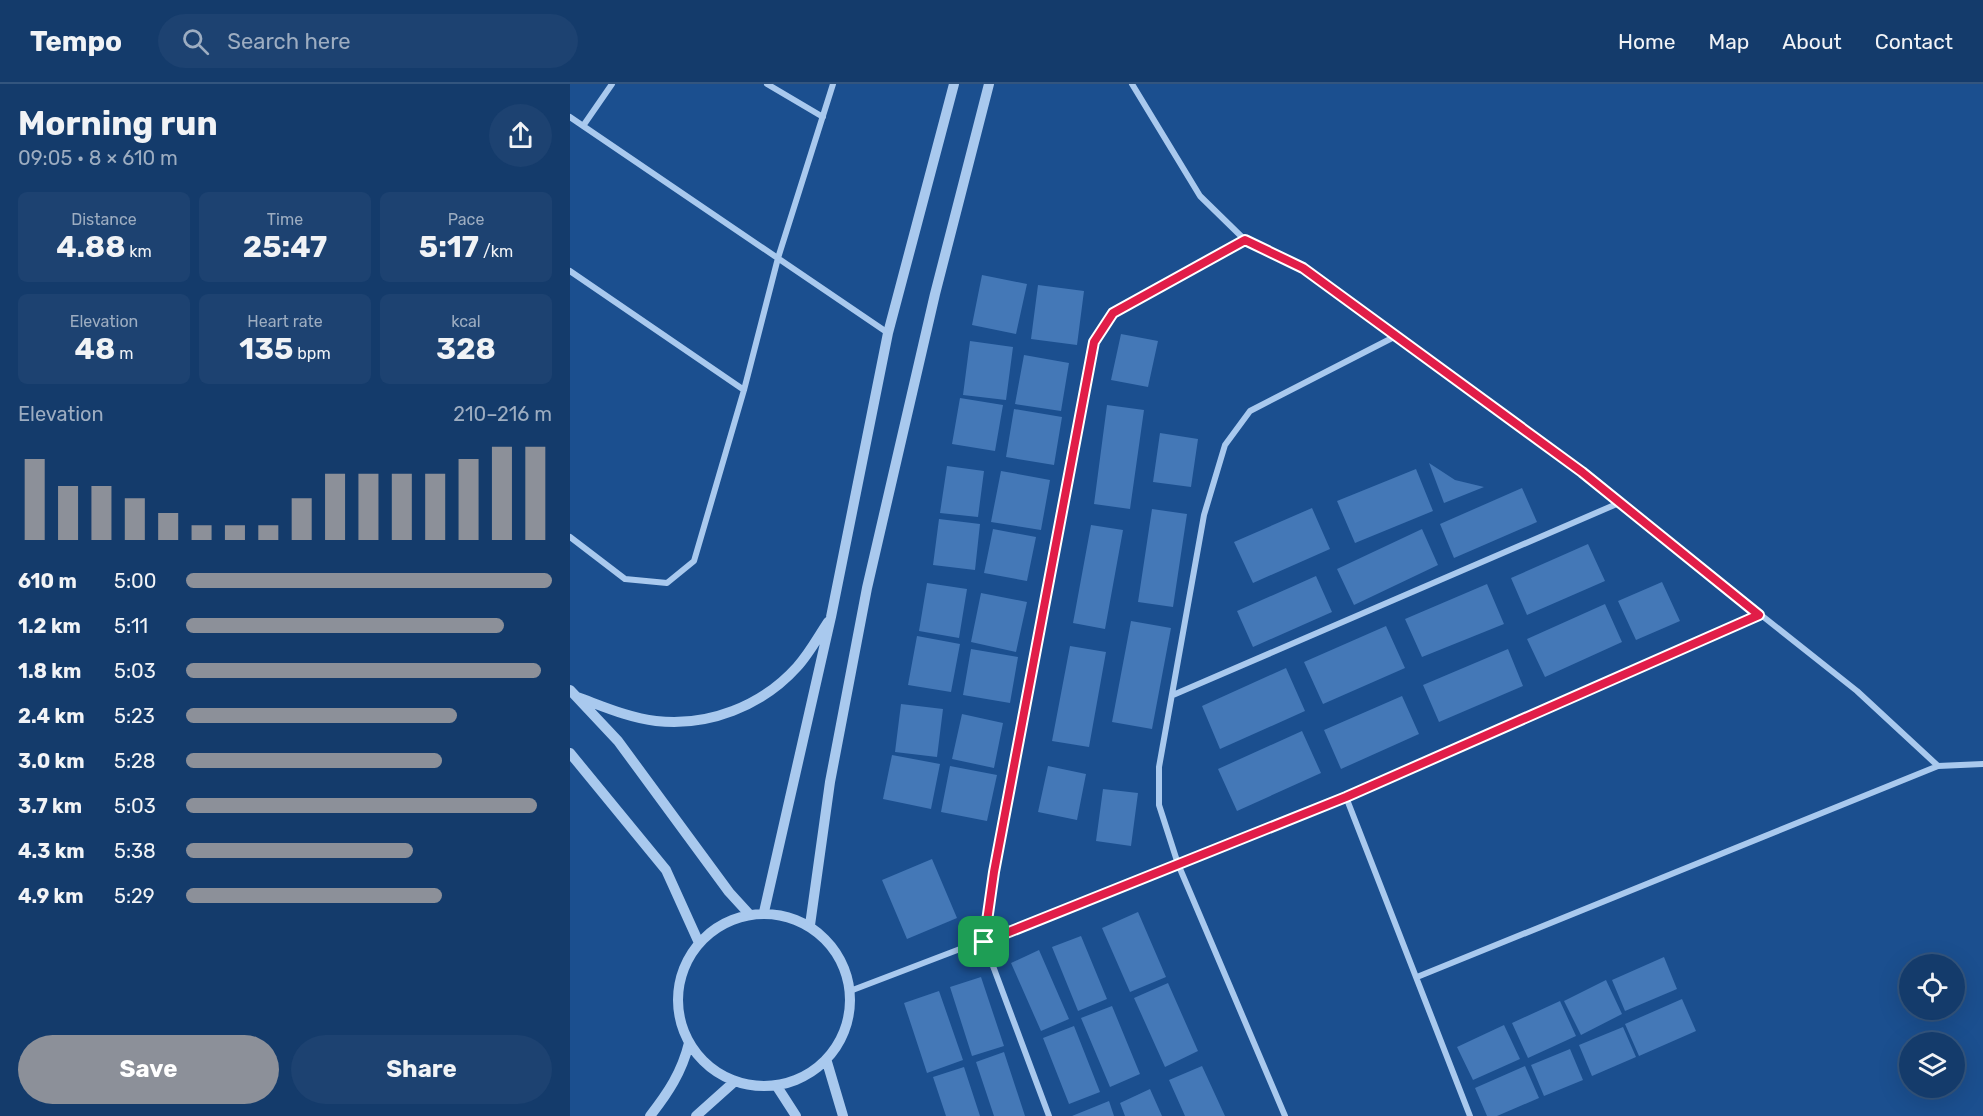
<!DOCTYPE html>
<html lang="en">
<head>
<meta charset="utf-8">
<style>
	body { margin:0; font-family:Rubik,sans-serif; background:#1d4271; color:#f1f3f6; height:100vh; display:flex; flex-direction:column; font-size:22px; white-space:nowrap }
	* { box-sizing:border-box; margin:0 }
	p { font-size:20px; color:#9dadc1 }
	.icon { flex:none; width:33px; height:33px; fill:none; stroke:currentColor; stroke-width:2; stroke-linecap:round; stroke-linejoin:round }
	.map { position:relative; flex:1; overflow:hidden }
	.drawer { display:flex; flex-direction:column; background:#143b6b; width:570px }
	.drawer>* { flex:none }
	.fabs { position:absolute; left:1329px; top:870px; display:grid; gap:12px }
	.fabs a { display:grid; place-items:center; width:66px; height:66px; border-radius:50%; background:#143b6b; box-shadow:0 6px 24px #0002,0 0 0 2px #33557e; font-size:30px }
	.pin { position:absolute; display:grid; place-items:center; width:51px; height:51px; color:#fff; margin:-26px; border-radius:12px; box-shadow:0 3px 9px #0006 }
	.round { display:grid; place-items:center; flex:none; width:63px; height:63px; border-radius:32px; background:#1d4271 }
	.head { display:flex; align-items:center; justify-content:space-between; height:102px; padding:0 18px }
	h1 { font-size:33px; font-weight:700; line-height:45px }
	.stats { display:grid; grid-template-columns:repeat(3,1fr); gap:9px; height:102px; padding:6px 18px }
	.stats div { display:grid; align-content:center; border-radius:9px; background:#1d4271; text-align:center }
	.stats b { font-size:30px; font-weight:700 }
	.stats small { font-size:16px; font-weight:400 }
	.stats p { font-size:16px }
	.chart { height:168px; padding:12px 18px }
	.chart p { display:flex; justify-content:space-between }
	.chart svg { width:100%; height:108px; margin-top:6px; stroke:#8c9099; stroke-width:6 }
	.action { display:flex; gap:12px; margin-top:auto; padding:12px 18px }
	.action a { flex:1; height:69px; border-radius:36px; background:#8c9099; color:#fff; font-size:24px; font-weight:700; line-height:69px; text-align:center }
	.action a+a { background:#1d4271; color:#f1f3f6 }
	ul { padding:0 18px; list-style:none; font-size:20px }
	li { display:grid; grid-template-columns:96px 72px 1fr; align-items:center; height:45px }
	li i { height:15px; border-radius:8px; background:#8c9099 }
	header { display:flex; align-items:center; gap:36px; box-sizing:border-box; height:84px; padding:0 30px; background:#143b6b; border-bottom:2px solid #33557e }
	header strong { font-size:28px }
	nav { display:flex; gap:33px; margin-inline-start:auto; font-size:21px }
	.search { width:420px; height:54px; background:#1d4271; display:flex; align-items:center; gap:15px; box-sizing:border-box; padding:0 21px; border-radius:33px; color:#9dadc1; font-size:22px }
	main { display:flex; flex:1; min-height:0 }
	.map>svg:first-child { display:block }
	.building { fill:#4478b7 }
	.lines { fill:none; stroke-linecap:round; stroke-linejoin:round }
	.minor { stroke:#a9c9ee; stroke-width:6 }
	.tertiary { stroke:#a9c9ee; stroke-width:10 }
	.route-casing { stroke:#fff; stroke-width:12 }
	.route { stroke:#e11d48; stroke-width:8 }
</style>
</head>
<body>
<header>
<strong>Tempo</strong>
<div class="search"><svg class="icon" aria-label="search" viewBox="0 0 24 24"><circle cx="10" cy="10" r="6"/><path d="M15 15l6 6"/></svg>Search here</div>
<nav><a>Home</a><a>Map</a><a>About</a><a>Contact</a></nav>
</header>
<main>
<section class="drawer">
<div class="head"><div><h1>Morning run</h1><p>09:05 · 8 × 610 m</p></div><a class="round"><svg class="icon" aria-label="share" viewBox="0 0 24 24"><path d="M12 15V3M7 8l5-5 5 5M5 13v7h14v-7"/></svg></a></div>
<div class="stats">
<div><p>Distance</p><b>4.88<small> km</small></b></div>
<div><p>Time</p><b>25:47</b></div>
<div><p>Pace</p><b>5:17<small> /km</small></b></div>
</div>
<div class="stats">
<div><p>Elevation</p><b>48<small> m</small></b></div>
<div><p>Heart rate</p><b>135<small> bpm</small></b></div>
<div><p>kcal</p><b>328</b></div>
</div>
<div class="chart"><p><span>Elevation</span>210–216 m</p>
<svg viewBox="0 0 160 44" preserveAspectRatio="none"><path d="M5 44V11M15 44V22M25 44V22M35 44V27M45 44V33M55 44V38M65 44V38M75 44V38M85 44V27M95 44V17M105 44V17M115 44V17M125 44V17M135 44V11M145 44V6M155 44V6"/></svg>
</div>
<ul>
<li><b>610 m</b>5:00<i style="width:100%"></i></li>
<li><b>1.2 km</b>5:11<i style="width:87%"></i></li>
<li><b>1.8 km</b>5:03<i style="width:97%"></i></li>
<li><b>2.4 km</b>5:23<i style="width:74%"></i></li>
<li><b>3.0 km</b>5:28<i style="width:70%"></i></li>
<li><b>3.7 km</b>5:03<i style="width:96%"></i></li>
<li><b>4.3 km</b>5:38<i style="width:62%"></i></li>
<li><b>4.9 km</b>5:29<i style="width:70%"></i></li>
</ul>
<div class="action"><a>Save</a><a>Share</a></div>
</section>
<div class="map">
<svg width="1413" height="1032" viewBox="0 0 1413 1032">
	<rect width="100%" height="100%" fill="#1b4f8f"/>
	<path class="building" d="M412 191 457 200 446 250 402 241Z
		M468 201 514 207 507 261 461 255Z
		M551 250 588 257 578 303 541 296Z
		M400 257 443 263 436 316 393 311Z
		M454 271 499 279 491 327 445 320Z
		M390 314 433 321 425 367 382 360Z
		M537 321 574 326 560 425 524 420Z
		M444 325 492 333 484 381 436 373Z
		M590 349 628 355 621 403 583 398Z
		M859 379 885 396 914 403 874 419Z
		M377 382 414 387 408 433 370 429Z
		M846 385 863 427 785 459 767 417Z
		M431 387 480 396 471 446 421 438Z
		M952 404 967 438 884 474 870 440Z
		M742 424 760 465 683 499 664 458Z
		M582 425 617 430 603 523 568 518Z
		M369 435 410 440 405 486 363 481Z
		M521 441 553 446 535 545 503 539Z
		M423 445 466 453 457 497 414 489Z
		M852 445 868 481 784 521 767 485Z
		M1018 460 1035 497 957 531 941 494Z
		M746 492 762 528 683 563 667 527Z
		M1092 498 1110 537 1066 556 1048 517Z
		M357 499 397 505 389 554 349 547Z
		M917 500 934 540 852 573 835 535Z
		M411 509 457 518 446 568 401 558Z
		M1035 520 1052 558 975 593 957 555Z
		M561 537 601 544 582 645 542 638Z
		M816 542 835 584 753 620 734 578Z
		M347 552 390 560 381 608 338 601Z
		M500 562 536 568 519 663 482 657Z
		M401 565 448 573 440 619 393 611Z
		M938 565 953 602 869 638 853 601Z
		M716 584 735 627 650 665 632 622Z
		M832 612 849 650 771 685 754 646Z
		M331 620 373 625 367 673 325 668Z
		M392 630 433 639 424 684 382 675Z
		M732 647 751 689 667 727 648 685Z
		M322 671 370 680 361 725 313 715Z
		M380 682 427 691 417 737 371 728Z
		M478 682 516 690 507 736 468 728Z
		M533 705 568 709 561 762 526 757Z
		M362 775 387 834 337 855 312 796Z
		M568 828 596 893 560 908 532 844Z
		M511 852 537 915 508 927 482 863Z
		M469 866 499 935 471 947 441 879Z
		M1094 873 1107 905 1055 927 1042 896Z
		M411 893 434 962 402 972 380 903Z
		M1036 896 1052 930 1011 951 994 917Z
		M598 899 628 967 595 983 564 914Z
		M369 907 393 976 357 989 334 919Z
		M1112 915 1126 947 1069 972 1055 940Z
		M990 917 1006 952 958 974 942 939Z
		M542 922 570 990 540 1003 511 934Z
		M934 941 950 975 903 996 887 963Z
		M504 942 530 1008 499 1020 473 954Z
		M1053 943 1066 973 1022 992 1009 961Z
		M1000 965 1013 996 974 1012 961 981Z
		M434 968 455 1032H424L406 978Z
		M632 982 655 1032H615L599 996Z
		M955 982 969 1014 927 1032H917L905 1004Z
		M394 983 410 1032H376L363 993Z
		M580 1005 592 1032H555L550 1019Z
		M539 1017 544 1032H502Z"/>
	<g class="lines">
		<path class="minor" d="M197 0 253 33
			M562 0 630 112 675 156 733 184 1012 389 1287 607 1368 682
			M0 33 318 249
			M13 42 42 0
			M0 187 174 306
			M0 453 55 495 97 499 124 477 174 306 208 174 263 0
			M603 611 1049 419
			M776 713 900 1032
			M847 893 1368 682 1413 680
			M280 907 550 804 776 713 1189 531
			M479 1032 414 858 424 788 524 258 543 229 675 156
			M715 1032 608 780 589 721V683L634 431 655 361 680 327 826 252"/>
		<path class="tertiary" d="M0 606 48 657 159 808 180 831
			M7 613C32 622 59 634 86 637 138 643 192 622 227 583 239 570 248 553 258 538
			M0 669 96 786 129 859
			M194 828 261 533 318 249 384 0
			M108 916a86 86 0 1 1 172 0a86 86 0 1 1-172 0Z
			M240 841 260 698 297 504 365 210 419 0
			M257 978 273 1032
			M206 1001 226 1032
			M80 1032C98 1009 112 988 119 959
			M126 1032 164 998"/>
	</g>
	<g class="lines">
		<g class="route-casing">
			<path id="route" d="M675 156 733 184 1012 388 1189 531 776 713 414 858 424 788 524 258 543 229Z"/>
		</g>
		<use href="#route" class="route"/>
	</g>
</svg>
<div class="fabs">
<a><svg class="icon" aria-label="locate" viewBox="0 0 24 24"><circle cx="12" cy="12" r="6"/><path d="M12 2v4M12 18v4M2 12h4M18 12h4"/></svg></a>
<a><svg class="icon" aria-label="layers" viewBox="0 0 24 24"><path d="M12 4l9 5-9 5-9-5zM3 14l9 5 9-5"/></svg></a>
</div>
<div class="pin" style="left:414px;top:858px;background:#1e9e55"><svg class="icon" aria-label="arrive" viewBox="0 0 24 24"><path d="M6 21V4h12l-3 4 3 4H6"/></svg></div>
</div>
</main>
</body>
</html>
